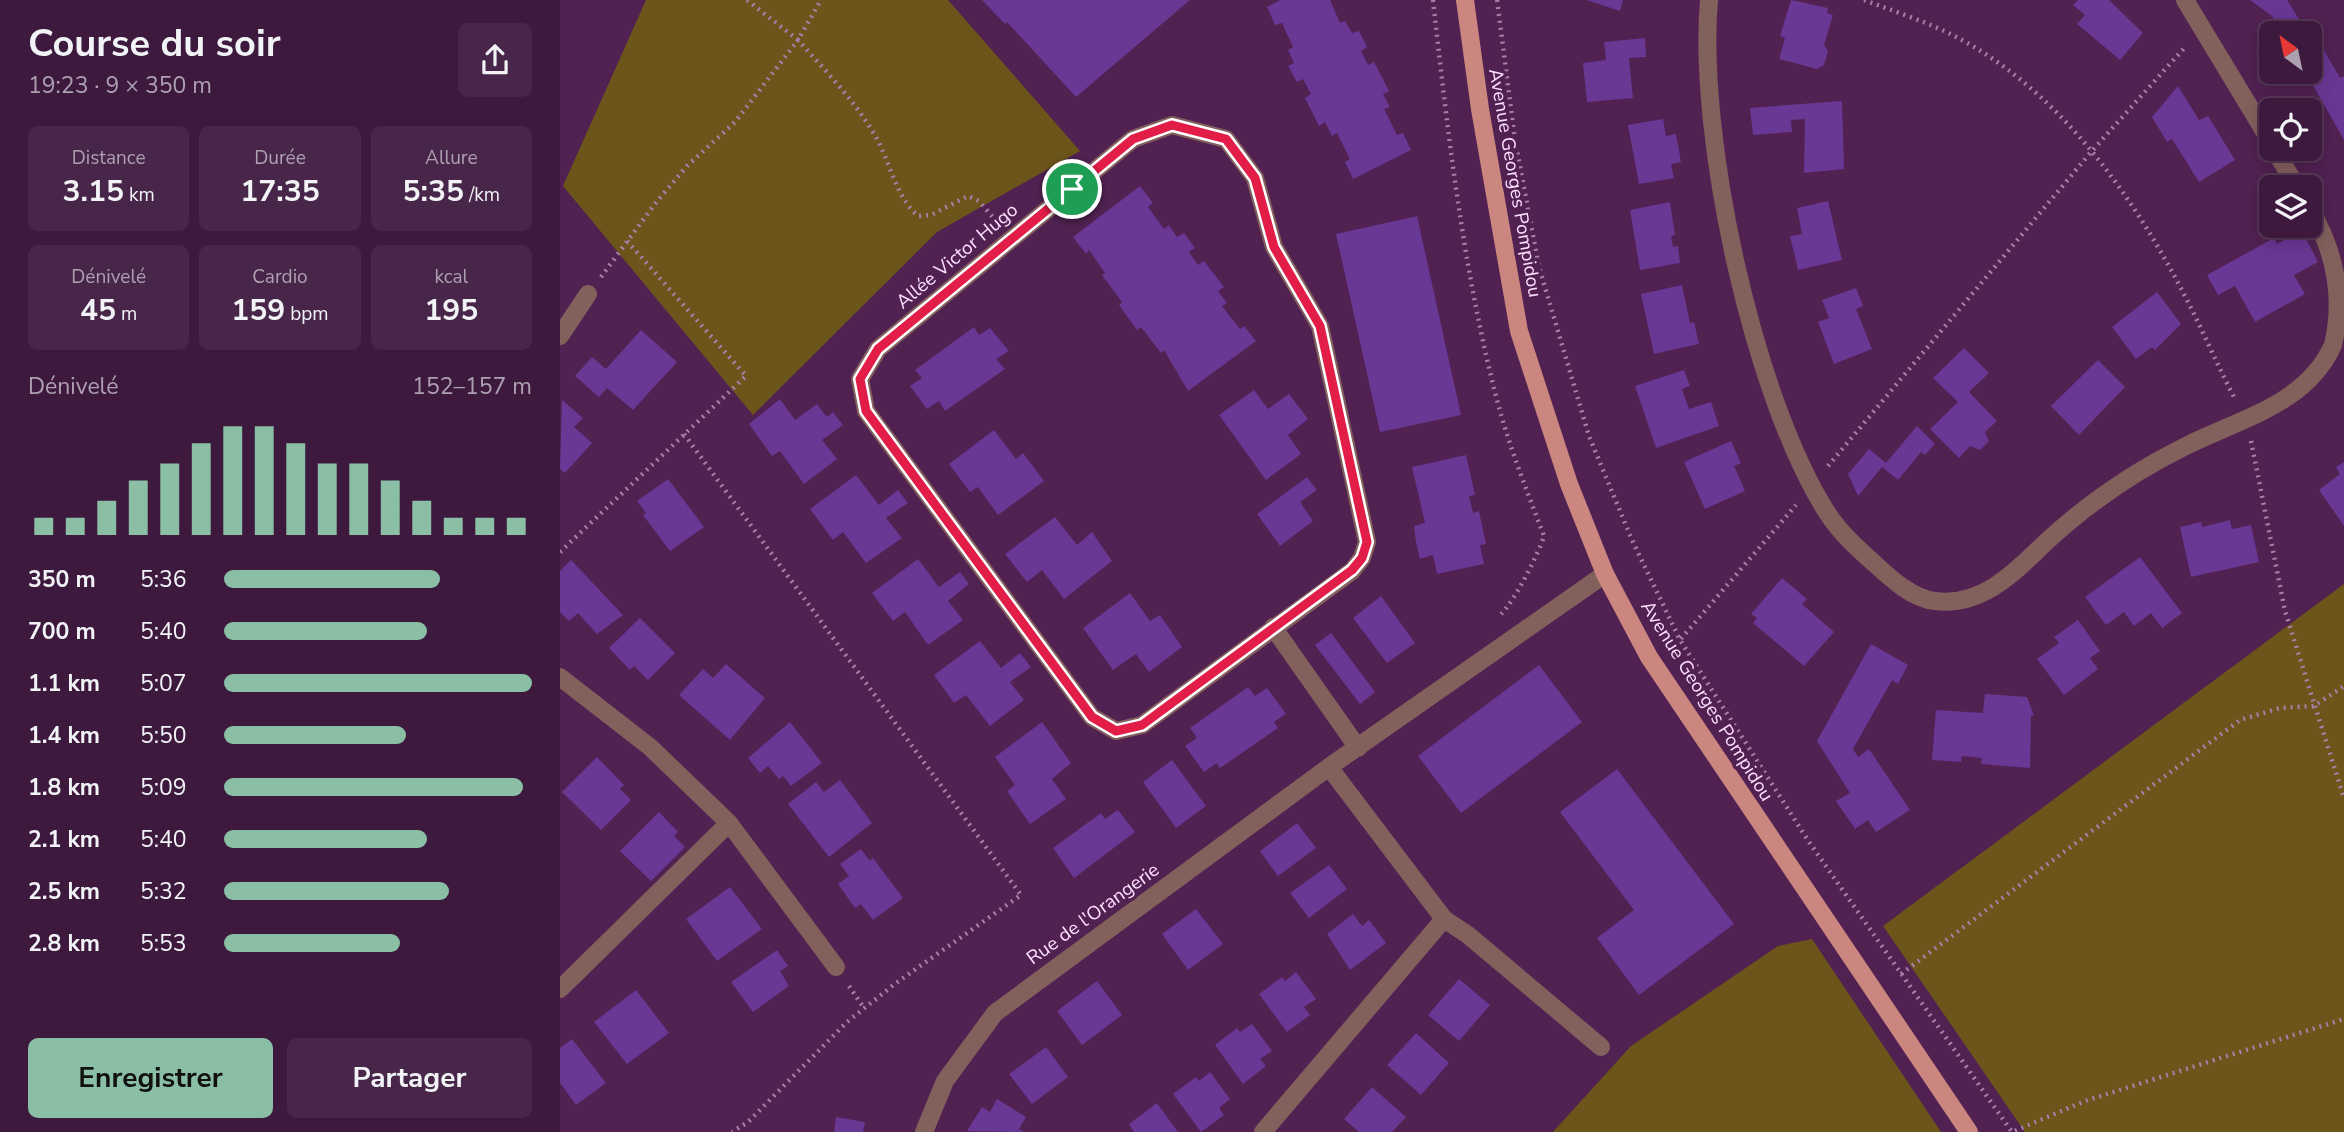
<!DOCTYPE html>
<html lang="fr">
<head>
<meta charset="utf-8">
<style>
	body { margin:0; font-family:"Nunito Sans",sans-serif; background:#482649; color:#f1f3f6; height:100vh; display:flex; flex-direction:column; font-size:26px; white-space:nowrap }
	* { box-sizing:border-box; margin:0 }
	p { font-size:23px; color:#ada0b0 }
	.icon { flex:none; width:38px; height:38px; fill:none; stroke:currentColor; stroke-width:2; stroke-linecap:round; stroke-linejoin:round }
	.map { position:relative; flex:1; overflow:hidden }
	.sheet { display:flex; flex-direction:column; background:#3d193e; width:560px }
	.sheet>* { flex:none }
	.needle { width:46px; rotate:327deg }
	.tools { position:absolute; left:1699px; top:21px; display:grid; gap:14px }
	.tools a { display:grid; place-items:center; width:63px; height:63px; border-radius:10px; background:#3d193e; box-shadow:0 4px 18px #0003,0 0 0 2px #563858; font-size:35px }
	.pin { position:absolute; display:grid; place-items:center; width:60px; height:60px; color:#fff; margin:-30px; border:4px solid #fff; border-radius:50%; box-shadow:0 2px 7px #0007 }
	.round { display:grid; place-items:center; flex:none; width:74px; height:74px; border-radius:10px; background:#482649 }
	.head { display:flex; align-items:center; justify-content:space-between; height:119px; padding:0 28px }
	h1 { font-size:38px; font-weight:700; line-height:52px }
	.figures { display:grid; grid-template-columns:repeat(3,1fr); gap:10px; height:119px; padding:7px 28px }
	.figures div { display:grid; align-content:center; border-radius:10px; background:#482649; text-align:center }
	.figures b { font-size:30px; font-weight:700 }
	.figures small { font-size:19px; font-weight:400 }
	.figures p { font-size:19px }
	.chart { height:196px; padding:14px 28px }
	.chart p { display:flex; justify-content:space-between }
	.chart svg { width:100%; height:126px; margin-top:7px; stroke:#8abfa5; stroke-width:6 }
	.action { display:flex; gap:14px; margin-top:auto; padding:14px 28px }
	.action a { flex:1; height:80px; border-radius:10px; background:#8abfa5; color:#111; font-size:28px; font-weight:700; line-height:80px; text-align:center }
	.action a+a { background:#482649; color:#f1f3f6 }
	ul { padding:0 28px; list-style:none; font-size:23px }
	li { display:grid; grid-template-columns:112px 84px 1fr; align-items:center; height:52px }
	li i { height:18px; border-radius:9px; background:#8abfa5 }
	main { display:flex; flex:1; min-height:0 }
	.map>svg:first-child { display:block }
	.green { fill:#6c551b }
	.building { fill:#693794 }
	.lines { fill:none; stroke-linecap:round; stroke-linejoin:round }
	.path { stroke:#a680a7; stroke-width:4.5; stroke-dasharray:2 5; stroke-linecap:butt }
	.minor { stroke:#82605c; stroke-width:18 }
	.major { stroke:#ca867f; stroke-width:18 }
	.route-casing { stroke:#fff; stroke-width:14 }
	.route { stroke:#e11d48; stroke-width:9 }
	.labels { text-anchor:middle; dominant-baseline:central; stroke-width:7; stroke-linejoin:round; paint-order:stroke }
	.street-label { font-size:19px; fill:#fee1fe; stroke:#512152 }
</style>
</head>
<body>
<main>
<section class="sheet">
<div class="head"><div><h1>Course du soir</h1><p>19:23 · 9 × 350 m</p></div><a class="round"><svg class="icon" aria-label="share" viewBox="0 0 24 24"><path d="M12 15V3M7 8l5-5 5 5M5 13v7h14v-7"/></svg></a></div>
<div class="figures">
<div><p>Distance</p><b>3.15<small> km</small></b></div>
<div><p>Durée</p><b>17:35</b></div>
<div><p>Allure</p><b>5:35<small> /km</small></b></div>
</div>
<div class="figures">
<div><p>Dénivelé</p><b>45<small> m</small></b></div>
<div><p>Cardio</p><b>159<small> bpm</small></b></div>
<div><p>kcal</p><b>195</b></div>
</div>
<div class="chart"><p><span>Dénivelé</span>152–157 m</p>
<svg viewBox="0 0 160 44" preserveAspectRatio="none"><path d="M5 44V38M15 44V38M25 44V32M35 44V25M45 44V19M55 44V12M65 44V6M75 44V6M85 44V12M95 44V19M105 44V19M115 44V25M125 44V32M135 44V38M145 44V38M155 44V38"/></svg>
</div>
<ul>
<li><b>350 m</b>5:36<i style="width:70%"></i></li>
<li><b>700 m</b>5:40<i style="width:66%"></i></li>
<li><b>1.1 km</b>5:07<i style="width:100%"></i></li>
<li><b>1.4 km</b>5:50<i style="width:59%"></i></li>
<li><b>1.8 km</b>5:09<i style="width:97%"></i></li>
<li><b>2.1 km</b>5:40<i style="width:66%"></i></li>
<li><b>2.5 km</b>5:32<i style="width:73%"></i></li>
<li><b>2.8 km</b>5:53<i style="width:57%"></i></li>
</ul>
<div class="action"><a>Enregistrer</a><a>Partager</a></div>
</section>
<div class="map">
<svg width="1784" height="1132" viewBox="0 0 1784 1132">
	<rect width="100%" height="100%" fill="#512152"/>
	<path class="green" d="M86 0H388L520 151 377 232 193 415 3 186Z
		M1784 584V1132H1465L1323 926Z
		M1252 939 1381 1132H993L1071 1046 1218 946Z"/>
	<path class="building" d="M422 0H630L516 97 447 22 445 24Z
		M720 0H770L780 23 785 21 792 33 799 31 807 47 801 51 808 65 814 62 829 91 823 94 830 107 824 109 837 135 843 133 851 150 793 179 785 162 790 159 777 133 772 136 765 122 759 126 745 98 751 94 743 79 737 82 728 66 734 63 728 50 733 47 722 23 715 25 707 7Z
		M1027 0H1063L1060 11Z
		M1231 0 1268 8 1267 13 1273 15 1264 45 1268 51 1264 65 1257 69 1219 59 1225 38 1220 36Z
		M1518 0H1549L1583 33 1560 60 1517 24 1525 15 1513 5Z
		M1690 0H1727L1742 24 1747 21 1780 78 1784 76V140L1750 80 1747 82 1740 72H1750V33H1722L1712 16Z
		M1085 38 1086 57 1069 58 1073 98 1027 102 1023 63 1046 60 1044 42Z
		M1712 40V72H1719L1712 76 1696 49Z
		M1618 86 1639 120 1648 116 1675 160 1639 182 1612 139 1607 142 1592 117Z
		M1282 101 1284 169 1244 173 1245 119 1231 120 1232 132 1193 135 1190 108Z
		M1103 119 1106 136 1116 134 1121 162 1111 164 1114 178 1079 184 1068 125Z
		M580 186 593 203 588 207 604 229 609 225 617 237 624 233 635 248 629 252 638 265 644 261 664 287 658 291 667 303 662 306 680 329 684 326 696 341 628 391 604 350 601 353 581 327 577 330 559 305 562 302 542 275 545 273 529 250 526 254 513 237Z
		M1268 201 1282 260 1238 270 1230 236 1242 234 1237 208Z
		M1110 202 1115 235 1111 236 1113 247 1118 246 1120 263 1080 270 1070 210Z
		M857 216 901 415 820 432 776 234Z
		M1742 231 1758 262 1734 275 1745 294 1695 322 1675 286 1658 295 1647 275 1714 238 1717 244Z
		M1122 285 1130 323 1134 322 1139 344 1094 354 1081 294Z
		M1296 288 1303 306 1296 309 1312 349 1274 364 1258 322 1269 318 1262 300Z
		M1597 292 1621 324 1595 350 1592 347 1576 359 1552 327Z
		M414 327 419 335 430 328 449 351 436 359 445 369 385 411 379 401 367 409 350 386 362 378 355 370Z
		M81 330 117 362 73 410 47 388 39 397 15 376 32 357 46 369Z
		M1404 348 1429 373 1409 392 1437 421 1425 432 1429 441 1420 450 1410 446 1399 458 1370 429 1398 402 1373 378Z
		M1538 360 1565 387 1519 435 1491 406Z
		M1124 370 1130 386 1122 389 1129 409 1151 402 1159 426 1096 448 1075 386Z
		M694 390 708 409 729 394 748 419 728 435 741 454 706 480 659 415Z
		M220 399 235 420 257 404 267 417 273 412 283 425 262 440 277 459 244 484 220 451 212 456 189 424Z
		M2 400 23 418 14 427 32 443 5 473 0 469Z
		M1357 426 1375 444 1365 455 1361 452 1338 480 1322 467 1298 496 1288 474 1309 449 1326 463Z
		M434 430 456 459 463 453 484 481 438 515 418 487 410 492 389 464Z
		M1171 441 1181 463 1174 466 1185 491 1145 509 1124 462Z
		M906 455 915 495 909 496 913 513 919 511 926 544 920 545 924 564 877 574 873 555 860 559 856 542 854 526 865 523 852 467Z
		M1784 462V526L1759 490 1780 474 1776 467Z
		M296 475 319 505 338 490 348 503 326 518 342 538 306 563 283 532 273 540 250 509Z
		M747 477 757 490 740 502 753 521 720 546 697 514Z
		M108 479 144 527 110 551 83 515 86 513 77 501Z
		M495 517 517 545 532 532 552 561 504 599 482 570 467 582 445 554Z
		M1670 520 1672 529 1691 525 1699 562 1631 577 1620 527 1641 522 1642 527Z
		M1580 557 1622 613 1602 628 1591 613 1574 626 1564 612 1546 625 1525 597Z
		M358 559 379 587 400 572 409 584 388 601 403 620 368 645 345 612 333 621 312 593Z
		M11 560 63 615 37 634 18 613 9 621 0 612V571Z
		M1222 578 1247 599 1242 604 1274 632 1244 666 1193 623 1197 618 1191 614Z
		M570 593 590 621 600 615 622 647 589 672 576 654 553 670 523 628Z
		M821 596 855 643 827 663 793 618Z
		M80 618 115 653 88 680 74 666 70 670 49 648Z
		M1518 620 1540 651 1530 658 1538 669 1504 695 1477 659 1499 643 1494 637Z
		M771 633 815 692 800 704 755 645Z
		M420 641 441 668 460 653 471 667 450 682 464 700 430 726 406 695 394 703 374 675Z
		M1311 644 1348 665 1338 684 1332 680 1293 749 1298 757 1309 749 1350 810 1316 832 1308 820 1295 829 1276 801 1290 793 1257 741Z
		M166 664 205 698 170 740 119 695 143 669 153 678Z
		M979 665 1022 722 901 813 858 756Z
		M688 687 695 696 707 688 726 714 714 722 718 728 660 768 657 763 644 772 625 746 637 738 630 728Z
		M1425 694 1467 697 1474 716 1471 715 1470 768 1421 764 1422 758 1402 756 1401 762 1372 760 1376 710 1423 713Z
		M230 722 262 763 231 786 223 776 219 779 208 766 200 773 188 758Z
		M482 722 511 763 492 779 506 799 470 824 447 791 455 785 435 757Z
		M37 757 64 785 60 789 71 800 41 830 2 792Z
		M612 760 646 806 616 828 583 782Z
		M1057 769 1174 924 1079 995 1037 938 1074 910 1000 812Z
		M280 780 312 823 269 857 228 804 256 782 264 792Z
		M558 810 575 832 514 878 493 848 541 813 545 819Z
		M99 812 118 832 114 836 125 847 91 881 60 851Z
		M737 823 756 848 718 876 700 851Z
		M301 849 310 861 313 858 343 898 313 920 301 904 295 908 278 884 289 876 280 864Z
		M769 865 787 889 749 918 730 893Z
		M170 887 202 929 157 961 126 919Z
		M636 909 663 944 628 970 602 934Z
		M793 914 802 926 809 920 826 943 790 970 767 934Z
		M217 950 228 966 220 971 229 986 193 1012 171 982Z
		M736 972 756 999 744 1007 750 1015 727 1032 699 994 722 977 725 981Z
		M899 979 930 1005 899 1041 868 1015Z
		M537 981 562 1015 522 1045 497 1011Z
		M76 990 109 1033 67 1064 34 1022Z
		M692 1024 712 1051 700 1059 706 1066 683 1084 655 1045 677 1028 680 1032Z
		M856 1033 889 1063 861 1095 827 1065Z
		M12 1039 46 1083 16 1105 0 1083V1048Z
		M486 1047 508 1077 472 1104 449 1074Z
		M650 1072 670 1099 659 1108 664 1115 641 1132 613 1094 636 1077 639 1081Z
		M812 1087 846 1117 832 1132H799L784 1119Z
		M437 1099 466 1117 459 1129 464 1132 407 1131 422 1107 430 1112Z
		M597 1103 618 1132H574L569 1124Z
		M276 1117 305 1122 303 1132H274Z"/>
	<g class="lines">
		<path class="path" d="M187 0 238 40 261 0
			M873 0C888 134 903 269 937 400 949 446 967 491 984 536 979 553 954 602 941 614
			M937 0 955 140 979 267 1029 436 1072 540 1120 640 1249 842 1452 1132 1525 1101 1784 1019
			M1304 0C1336 12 1371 23 1402 40 1508 98 1583 210 1635 316 1648 343 1660 370 1674 397
			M41 277 94 205 127 166 175 122 238 40C264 69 292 98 313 132 330 159 334 195 358 216L371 215 408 196 419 201 437 222
			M124 434 461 895 336 983 287 1022 188 1122 172 1132
			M1691 441 1725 611 1784 798
			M1268 466 1531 152 1626 46
			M0 552 186 376 67 241
			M1109 646 1120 640 1236 505
			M1341 974 1680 720 1720 708 1754 706 1784 686
			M289 986 304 1008"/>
		<path class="minor" d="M1149 0C1137 136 1193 395 1266 511 1279 532 1297 548 1315 564 1330 578 1353 599 1375 601 1422 607 1455 572 1486 542 1527 504 1575 471 1626 446 1679 419 1746 405 1773 345 1784 297 1775 251 1750 209
			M1625 0 1712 144
			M612 125 666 139 695 178 714 247 760 326 807 542 802 558 792 571 582 725 556 731 532 717 306 411 300 379 318 349 573 139Z
			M1714 149 1737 187
			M0 336 28 294
			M713 627 798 748
			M0 677 90 747 169 823 276 967
			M884 919 908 935 1041 1047
			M0 989 169 823
			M364 1132 385 1081 435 1013 769 767 1045 574
			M703 1132 884 919 769 767"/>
		<path class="major" d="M905 0 920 109 959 331 1009 484 1045 574 1089 657 1409 1132"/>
	</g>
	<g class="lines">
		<g class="route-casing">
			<path id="route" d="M612 125 666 139 695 178 714 247 760 326 807 542 802 558 792 570 582 725 556 731 532 717 306 411 300 379 318 349 573 139Z"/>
		</g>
		<use href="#route" class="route"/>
	</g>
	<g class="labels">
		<g class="street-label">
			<text transform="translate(955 183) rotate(80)">Avenue Georges Pompidou</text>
			<text transform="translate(397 256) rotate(-40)">Allée Victor Hugo</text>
			<text transform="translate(1147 701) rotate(58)">Avenue Georges Pompidou</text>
			<text transform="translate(533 914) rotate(-36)">Rue de l'Orangerie</text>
		</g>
	</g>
</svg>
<div class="tools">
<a><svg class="needle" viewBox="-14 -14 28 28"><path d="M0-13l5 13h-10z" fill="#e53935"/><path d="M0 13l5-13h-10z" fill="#ada0b0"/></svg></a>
<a><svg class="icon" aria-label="locate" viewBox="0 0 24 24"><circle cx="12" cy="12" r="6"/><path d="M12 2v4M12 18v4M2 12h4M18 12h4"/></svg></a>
<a><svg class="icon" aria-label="layers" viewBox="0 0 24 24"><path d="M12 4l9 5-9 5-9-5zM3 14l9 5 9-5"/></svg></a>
</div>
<div class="pin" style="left:512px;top:189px;background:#1e9e55"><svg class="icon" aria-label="arrive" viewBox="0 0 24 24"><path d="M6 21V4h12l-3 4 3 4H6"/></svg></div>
</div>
</main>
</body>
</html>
